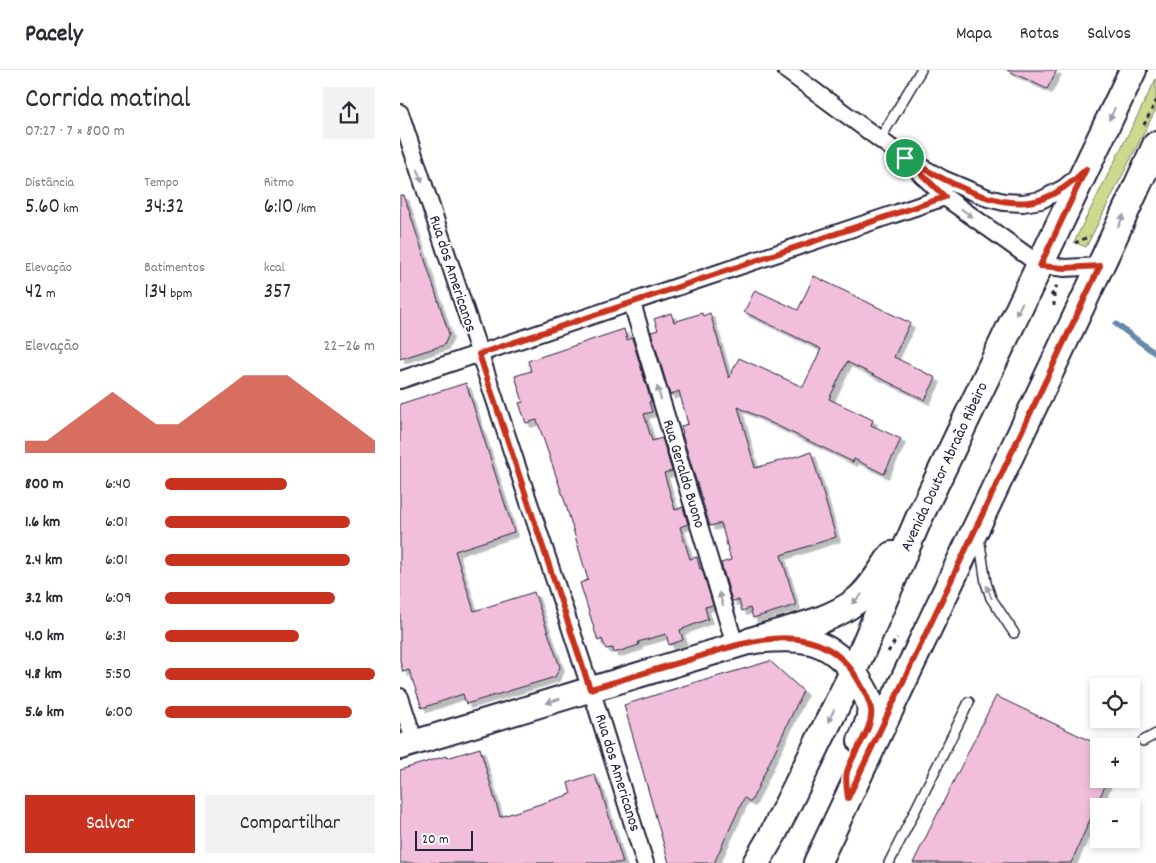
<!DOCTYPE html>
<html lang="pt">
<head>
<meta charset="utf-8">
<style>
	body { margin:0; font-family:Dekko,sans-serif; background:#f2f2f3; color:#2b2b33; height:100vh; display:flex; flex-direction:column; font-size:19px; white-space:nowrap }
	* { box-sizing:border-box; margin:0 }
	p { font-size:16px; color:#7c7c81 }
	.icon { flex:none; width:28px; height:28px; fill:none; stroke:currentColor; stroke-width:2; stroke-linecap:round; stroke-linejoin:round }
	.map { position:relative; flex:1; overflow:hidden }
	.side { display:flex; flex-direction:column; background:#fff; width:400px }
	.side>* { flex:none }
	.fabs { position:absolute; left:690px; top:608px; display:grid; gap:10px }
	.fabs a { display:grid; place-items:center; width:50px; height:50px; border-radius:0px; background:#fff; box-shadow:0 2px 8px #0003; font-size:25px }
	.scale { position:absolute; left:15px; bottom:12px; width:58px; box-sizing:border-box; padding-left:5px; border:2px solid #22223b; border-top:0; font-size:14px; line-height:18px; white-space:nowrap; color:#22223b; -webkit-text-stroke:4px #fff; paint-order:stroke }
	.pin { position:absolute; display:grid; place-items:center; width:42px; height:42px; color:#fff; margin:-21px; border:2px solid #fff; border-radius:50%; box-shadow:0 1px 5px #0007 }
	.round { display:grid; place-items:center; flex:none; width:52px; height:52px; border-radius:0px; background:#f2f2f3 }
	.summary { display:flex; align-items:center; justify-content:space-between; height:85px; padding:0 25px }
	h1 { font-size:28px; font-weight:600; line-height:38px }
	.stats { display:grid; grid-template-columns:repeat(3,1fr); gap:8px; height:85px; padding:5px 25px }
	.stats div { display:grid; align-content:center }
	.stats b { font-size:21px; font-weight:600 }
	.stats small { font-size:14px; font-weight:400 }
	.stats p { font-size:14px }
	.chart { height:140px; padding:10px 25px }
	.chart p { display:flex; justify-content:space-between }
	.chart svg { width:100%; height:90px; margin-top:5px; fill:#c8321e; opacity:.7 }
	.primary-button { display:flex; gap:10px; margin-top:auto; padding:10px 25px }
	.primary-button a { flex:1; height:58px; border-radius:0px; background:#c8321e; color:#fff; font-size:20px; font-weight:600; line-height:58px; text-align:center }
	.primary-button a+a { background:#f2f2f3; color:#2b2b33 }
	ul { padding:0 25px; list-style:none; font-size:16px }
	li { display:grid; grid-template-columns:80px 60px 1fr; align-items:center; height:38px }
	li i { height:12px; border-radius:6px; background:#c8321e }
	header { display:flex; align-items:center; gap:30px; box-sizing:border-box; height:70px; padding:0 25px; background:#fff; border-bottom:1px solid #e1e1e2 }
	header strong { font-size:24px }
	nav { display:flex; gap:28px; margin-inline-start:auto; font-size:18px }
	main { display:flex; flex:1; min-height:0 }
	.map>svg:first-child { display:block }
	.green { fill:#ccda8d; stroke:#777e64 }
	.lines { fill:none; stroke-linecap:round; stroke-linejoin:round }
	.stream { stroke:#6789aa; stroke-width:5.5 }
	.building { fill:#f1bedc; stroke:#22223b; filter:url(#shadow) }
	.service-casing { stroke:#22223b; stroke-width:12 }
	.minor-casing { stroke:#22223b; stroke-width:20 }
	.secondary-casing { stroke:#22223b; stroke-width:28 }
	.primary-casing { stroke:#22223b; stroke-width:30 }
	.path { stroke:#22223b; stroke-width:3; stroke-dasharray:4 4; stroke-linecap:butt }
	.service { stroke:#fff; stroke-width:9 }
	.minor { stroke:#fff; stroke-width:16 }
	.secondary { stroke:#fff; stroke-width:24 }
	.primary { stroke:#fff; stroke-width:26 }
	.oneway { fill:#9c9ca7 }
	.route-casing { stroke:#fff; stroke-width:10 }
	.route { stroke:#c8321e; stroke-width:6 }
	.labels { text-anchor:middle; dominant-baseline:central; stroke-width:4; stroke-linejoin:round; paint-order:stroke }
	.street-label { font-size:16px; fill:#22223b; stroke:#fff }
</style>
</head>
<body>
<header>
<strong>Pacely</strong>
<nav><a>Mapa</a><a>Rotas</a><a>Salvos</a></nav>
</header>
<main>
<section class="side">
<div class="summary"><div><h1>Corrida matinal</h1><p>07:27 · 7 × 800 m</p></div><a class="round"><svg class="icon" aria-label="share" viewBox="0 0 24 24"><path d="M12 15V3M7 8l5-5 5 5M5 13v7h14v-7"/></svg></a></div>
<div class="stats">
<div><p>Distância</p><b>5.60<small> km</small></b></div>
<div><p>Tempo</p><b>34:32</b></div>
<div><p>Ritmo</p><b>6:10<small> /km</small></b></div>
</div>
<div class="stats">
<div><p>Elevação</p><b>42<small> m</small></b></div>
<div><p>Batimentos</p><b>134<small> bpm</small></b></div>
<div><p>kcal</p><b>357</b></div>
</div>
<div class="chart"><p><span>Elevação</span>22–26 m</p>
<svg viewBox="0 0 160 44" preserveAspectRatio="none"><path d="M0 44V38L10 38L20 30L30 22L40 14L50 22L60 30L70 30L80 22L90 14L100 6L110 6L120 6L130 14L140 22L150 30L160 38V44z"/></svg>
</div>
<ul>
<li><b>800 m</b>6:40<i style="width:58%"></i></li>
<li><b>1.6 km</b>6:01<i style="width:88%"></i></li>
<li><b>2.4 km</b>6:01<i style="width:88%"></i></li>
<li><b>3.2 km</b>6:09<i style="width:81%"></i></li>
<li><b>4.0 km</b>6:31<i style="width:64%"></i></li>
<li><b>4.8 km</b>5:50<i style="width:100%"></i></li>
<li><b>5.6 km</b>6:00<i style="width:89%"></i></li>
</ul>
<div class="primary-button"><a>Salvar</a><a>Compartilhar</a></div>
</section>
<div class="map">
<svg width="756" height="793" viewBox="0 0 756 793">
	<defs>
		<filter id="shadow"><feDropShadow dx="4.5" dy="4.5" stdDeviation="0" flood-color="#0004"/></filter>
	</defs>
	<rect width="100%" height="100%" fill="#fff"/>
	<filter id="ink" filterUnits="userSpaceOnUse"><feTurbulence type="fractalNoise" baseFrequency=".02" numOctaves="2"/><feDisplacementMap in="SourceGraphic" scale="10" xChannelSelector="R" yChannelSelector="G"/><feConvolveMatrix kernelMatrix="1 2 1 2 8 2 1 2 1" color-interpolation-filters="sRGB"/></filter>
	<g filter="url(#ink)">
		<path class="green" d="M756 9V39L686 177 674 172Z"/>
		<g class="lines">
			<path class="stream" d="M716 254 756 284"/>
		</g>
		<path class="building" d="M607 0H657L647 19Z
			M0 125H4L49 264 44 275 0 289Z
			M414 206 510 253 494 287 536 308 525 330 447 292 429 329 473 350 471 355 501 369 484 404 454 389 453 392 338 337 355 398 411 382 436 467 381 485 396 535 353 548 350 538 342 541 339 530 332 531 321 493 331 490 321 453 310 456 282 364 283 363 281 356 288 354 279 321 270 325 251 262 258 260 254 249 271 243 274 252 302 243 303 246 310 243 329 308 339 288 403 317 421 279 344 242 355 220 398 240Z
			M224 259 227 270 232 268 251 331 249 332 252 342 244 344 252 371 262 368 272 401 264 403 275 440 283 437 288 454 280 457 290 489 297 487 300 499H302L313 535 305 537 308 549 280 560 283 570 269 575 266 564 238 572 239 575 214 583 213 578 206 579 202 569 198 571 180 513 188 510 165 432 137 350 126 353 119 333 123 332 115 306 131 301 128 291Z
			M66 313 114 462 55 481 74 541 134 522 160 597 155 607 66 634 63 624 22 638 9 600 3 602 0 591V334Z
			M370 591 403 621 351 732 344 728 314 793H269L224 635 302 610V611Z
			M596 626 699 675V709H708L671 793H513Z
			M80 678 100 747 171 724 168 713 194 704 199 717H200L223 793H0V700L46 686 47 688Z"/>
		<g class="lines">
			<g class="service-casing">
				<path id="service" d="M480 69 521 0
					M579 467 586 513 591 528 614 563
					M743 671 756 664
					M489 793 569 632"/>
			</g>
			<g class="minor-casing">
				<path id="minor" d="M386 0 505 88 543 109 588 128 604 132 623 133 641 130 664 118 679 106
					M0 43 197 638 245 793
					M519 102 545 127 640 195 665 198 701 196
					M232 233 335 575
					M0 310 545 127
					M0 627 15 673"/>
			</g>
			<g class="secondary-casing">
				<path id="secondary" d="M0 677 351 571C394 568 424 564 453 602"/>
			</g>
			<g class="primary-casing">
				<path id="primary" d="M351 571C384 560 428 553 456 531 471 519 481 501 492 485
					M453 602C472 633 477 637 461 671
					M356 793 373 764 453 602 519 448 733 0
					M417 793 705 186 756 75"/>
			</g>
			<path class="path" d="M744 55 756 31
				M675 173 690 166
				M654 224V238
				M651 226 658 214
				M488 582 497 568"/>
			<use href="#service" class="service"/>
			<use href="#minor" class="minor"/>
			<use href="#secondary" class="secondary"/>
			<use href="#primary" class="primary"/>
		</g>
		<defs><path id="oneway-solid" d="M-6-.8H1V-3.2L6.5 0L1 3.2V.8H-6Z" transform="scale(1.25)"/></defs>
		<g class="oneway">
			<use href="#oneway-solid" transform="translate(712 44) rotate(115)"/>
			<use href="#oneway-solid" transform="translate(20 106) rotate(72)"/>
			<use href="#oneway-solid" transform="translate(567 143) rotate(36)"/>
			<use href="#oneway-solid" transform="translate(721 151) rotate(-66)"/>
			<use href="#oneway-solid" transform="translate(619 239) rotate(116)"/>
			<use href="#oneway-solid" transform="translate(259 323) rotate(-107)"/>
			<use href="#oneway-solid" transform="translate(589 522) rotate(-112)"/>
			<use href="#oneway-solid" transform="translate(321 529) rotate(-107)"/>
			<use href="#oneway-solid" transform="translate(457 529) rotate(137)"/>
			<use href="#oneway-solid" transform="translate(153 631) rotate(163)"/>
			<use href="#oneway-solid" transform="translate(431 646) rotate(116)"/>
		</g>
	</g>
	<g class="lines" filter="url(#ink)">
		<g class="route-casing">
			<path id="route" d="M505 88C542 108 598 144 642 129 659 123 673 112 686 99L640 196 665 198 700 196 448 728C447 720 445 710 447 702 452 683 474 659 471 639 469 628 462 617 457 608 418 543 342 573 285 591 253 600 222 610 190 619L79 284 545 127Z"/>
		</g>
		<use href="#route" class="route"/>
	</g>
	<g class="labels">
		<g class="street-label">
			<text transform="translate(52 204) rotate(72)">Rua dos Americanos</text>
			<text transform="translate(545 397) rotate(-65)">Avenida Doutor Abraão Ribeiro</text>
			<text transform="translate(283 404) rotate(73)">Rua Geraldo Buono</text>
			<text transform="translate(217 703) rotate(73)">Rua dos Americanos</text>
		</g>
	</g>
</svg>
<div class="fabs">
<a><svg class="icon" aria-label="locate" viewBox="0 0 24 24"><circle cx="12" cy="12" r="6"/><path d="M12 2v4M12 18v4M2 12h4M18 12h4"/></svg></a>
<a>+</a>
<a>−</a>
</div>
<div class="scale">20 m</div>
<div class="pin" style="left:505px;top:88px;background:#1e9e55"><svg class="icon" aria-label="arrive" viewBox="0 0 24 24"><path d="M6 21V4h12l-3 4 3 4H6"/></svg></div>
</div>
</main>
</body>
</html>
